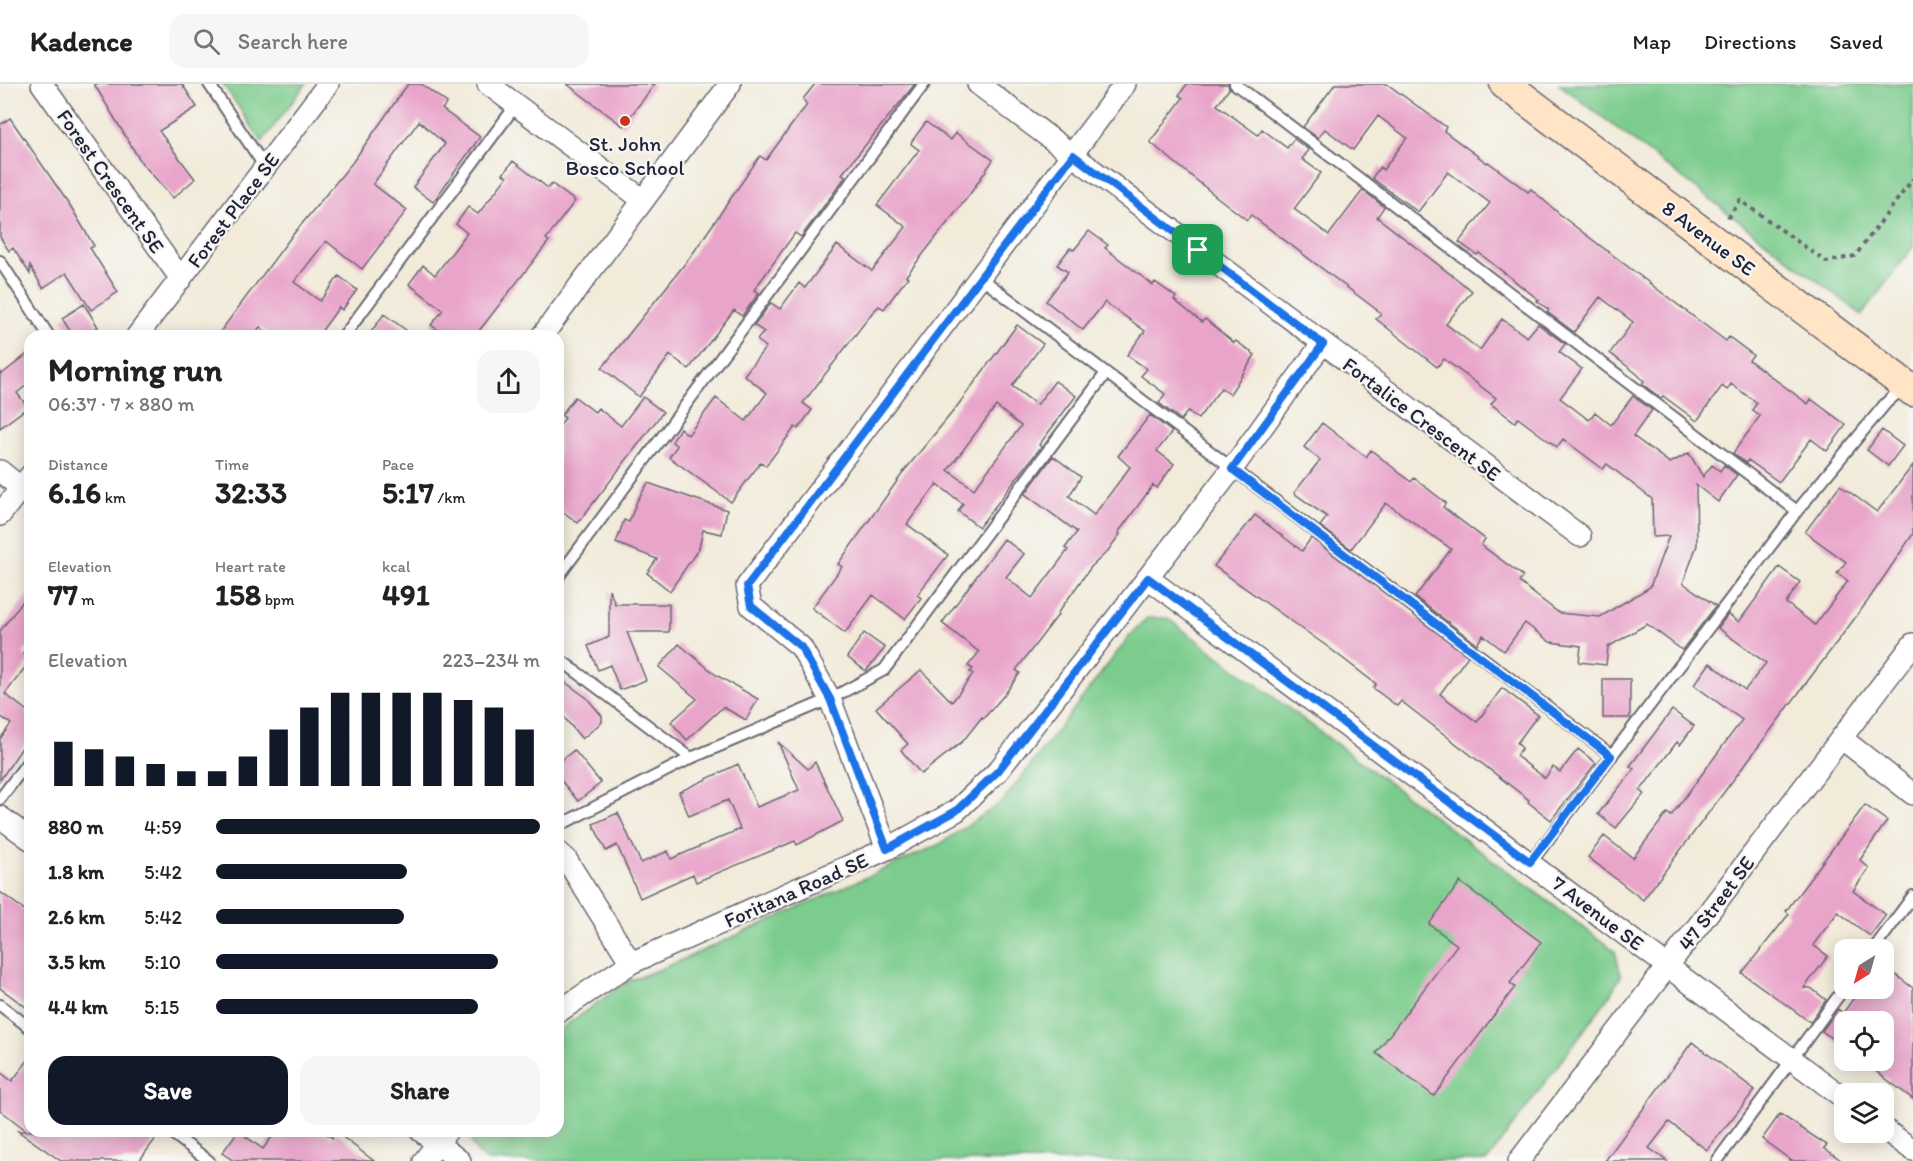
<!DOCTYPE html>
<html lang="en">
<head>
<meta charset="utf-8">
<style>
	body { margin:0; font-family:Itim,sans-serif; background:#f6f6f6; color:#222; height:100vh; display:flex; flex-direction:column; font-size:22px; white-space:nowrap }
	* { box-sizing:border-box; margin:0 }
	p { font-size:20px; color:#767676 }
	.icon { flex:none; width:33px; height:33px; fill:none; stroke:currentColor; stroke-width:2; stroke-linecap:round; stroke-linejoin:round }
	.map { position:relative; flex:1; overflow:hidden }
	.drawer { position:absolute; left:24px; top:246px; width:540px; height:807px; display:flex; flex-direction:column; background:#fff; border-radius:18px; box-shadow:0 3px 15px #0003 }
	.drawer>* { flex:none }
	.needle { width:39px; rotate:217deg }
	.tools { position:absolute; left:1834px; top:855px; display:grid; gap:12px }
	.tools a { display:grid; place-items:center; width:60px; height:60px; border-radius:12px; background:#fff; box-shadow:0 3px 15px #0003; font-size:30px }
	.pin { position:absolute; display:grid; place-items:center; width:51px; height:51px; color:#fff; margin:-26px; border-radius:12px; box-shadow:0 3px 9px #0006 }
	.round { display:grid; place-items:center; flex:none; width:63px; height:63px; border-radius:18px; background:#f6f6f6 }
	.overview { display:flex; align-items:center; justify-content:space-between; height:102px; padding:0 24px }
	h1 { font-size:33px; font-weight:700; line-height:45px }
	.metrics { display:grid; grid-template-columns:repeat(3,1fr); gap:9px; height:102px; padding:6px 24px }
	.metrics div { display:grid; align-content:center }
	.metrics b { font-size:30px; font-weight:700 }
	.metrics small { font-size:16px; font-weight:400 }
	.metrics p { font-size:16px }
	.chart { height:168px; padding:12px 24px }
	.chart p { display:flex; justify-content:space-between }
	.chart svg { width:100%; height:108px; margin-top:6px; stroke:#111827; stroke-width:6 }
	.cta { display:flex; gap:12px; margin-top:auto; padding:12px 24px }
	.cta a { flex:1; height:69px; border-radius:18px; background:#111827; color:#fff; font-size:24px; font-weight:700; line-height:69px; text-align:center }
	.cta a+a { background:#f6f6f6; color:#222 }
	ul { padding:0 24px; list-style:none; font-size:20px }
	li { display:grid; grid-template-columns:96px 72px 1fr; align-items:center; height:45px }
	li i { height:15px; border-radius:8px; background:#111827 }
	header { display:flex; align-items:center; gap:36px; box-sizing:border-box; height:84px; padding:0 30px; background:#fff; border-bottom:2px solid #e0e0e0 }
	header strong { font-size:28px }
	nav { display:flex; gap:33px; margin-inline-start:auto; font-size:21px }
	.search { width:420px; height:54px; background:#f6f6f6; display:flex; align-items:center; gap:15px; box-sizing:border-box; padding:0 21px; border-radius:18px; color:#767676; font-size:22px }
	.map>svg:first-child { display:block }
	.green { fill:#7bcc8d; stroke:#4e7764; stroke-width:1.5 }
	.building { fill:#e9a4ca; fill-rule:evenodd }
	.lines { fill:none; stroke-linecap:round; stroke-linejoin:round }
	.lane-casing { stroke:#6b6873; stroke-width:14 }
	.street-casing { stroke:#6b6873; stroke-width:24 }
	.secondary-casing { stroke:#6b6873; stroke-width:33 }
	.path { stroke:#6b6873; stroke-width:4; stroke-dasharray:4.5 4.5; stroke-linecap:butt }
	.lane { stroke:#fff; stroke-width:10 }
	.street { stroke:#fff; stroke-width:21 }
	.secondary { stroke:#ffe4c6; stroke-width:30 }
	.route-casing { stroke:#fff; stroke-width:12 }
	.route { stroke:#1a73e8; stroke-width:8 }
	.poi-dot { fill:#c8321e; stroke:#f6f6f2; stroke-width:2 }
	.labels { text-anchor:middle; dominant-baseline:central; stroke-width:4.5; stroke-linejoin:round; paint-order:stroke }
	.poi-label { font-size:21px; fill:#22223b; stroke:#f6f6f2 }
	.street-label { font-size:21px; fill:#22223b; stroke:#f6f6f2 }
</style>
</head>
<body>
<header>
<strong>Kadence</strong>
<div class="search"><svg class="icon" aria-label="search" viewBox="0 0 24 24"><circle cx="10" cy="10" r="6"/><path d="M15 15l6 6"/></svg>Search here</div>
<nav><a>Map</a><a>Directions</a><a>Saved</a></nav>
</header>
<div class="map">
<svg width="1913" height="1077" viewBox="0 0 1913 1077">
	<rect width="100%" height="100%" fill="#f6f6f2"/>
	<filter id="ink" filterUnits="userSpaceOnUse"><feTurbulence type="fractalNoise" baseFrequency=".0167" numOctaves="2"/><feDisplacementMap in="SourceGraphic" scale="12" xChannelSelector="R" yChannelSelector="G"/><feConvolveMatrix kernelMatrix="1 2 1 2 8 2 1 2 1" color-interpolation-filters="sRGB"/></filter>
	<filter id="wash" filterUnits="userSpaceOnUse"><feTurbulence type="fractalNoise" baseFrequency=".008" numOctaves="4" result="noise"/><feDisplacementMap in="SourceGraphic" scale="24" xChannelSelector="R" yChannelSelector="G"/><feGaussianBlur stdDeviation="1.35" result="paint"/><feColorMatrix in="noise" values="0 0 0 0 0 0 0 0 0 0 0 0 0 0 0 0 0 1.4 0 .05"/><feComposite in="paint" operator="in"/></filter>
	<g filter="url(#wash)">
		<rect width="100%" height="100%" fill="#f2ebda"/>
		<path class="green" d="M223 0H306L262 58Z
			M1559 0H1913V163L1862 231Z
			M1147 534H1167L1615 867 1621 892 1610 911 1487 1077H487C478 1070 468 1059 470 1047H558V947L628 897 666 883 940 760 1003 717 1129 553Z"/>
		<g id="blocks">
			<path class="building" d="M94 0H182L197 23 159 47 195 95 173 114 141 78Z
				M408 0H421L447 19 442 25 480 53 433 118 413 103 445 60 419 37 373 100 407 126 378 164 362 185 326 157 294 198 320 217 339 192 357 206 342 226 339 223 318 252H272L260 243 253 252H217L291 153 352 79Z
				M567 0H655L623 42Z
				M815 0H915L842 90 846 92 801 153 795 149 754 206 759 209 742 232 734 226 689 285 670 271 639 313 602 284 691 172 760 72 766 76 799 31 807 21 803 15Z
				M1187 0H1228L1229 5 1217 21 1258 51 1262 45 1287 64 1294 55 1309 66 1302 75 1321 89 1294 125 1329 151 1363 106 1384 123 1377 133 1472 207 1446 240 1480 266 1502 235 1527 253 1538 240 1565 260 1559 268 1582 285 1560 314 1589 336 1595 328 1611 341 1633 312 1652 326 1633 352 1670 379 1689 369 1703 393 1712 381 1720 387 1724 381 1737 391 1718 418 1696 401 1697 461 1683 499 1716 522 1682 566 1647 540 1608 563 1606 581 1579 578 1581 562 1550 558 1525 539 1504 567 1483 551 1477 560 1415 513 1451 465 1386 419 1351 465 1320 442 1327 433 1294 409 1320 376 1304 363 1322 339 1366 373 1371 366 1411 398 1414 394 1446 419 1443 423 1485 455 1481 461 1523 492 1519 498 1559 529 1600 533 1650 503 1669 452 1653 453 1652 415 1607 380 1603 385 1563 355 1557 363 1518 334 1515 338 1491 320 1496 314 1444 275 1437 283 1376 235 1381 229 1251 131 1247 136 1217 113 1150 58 1183 14 1179 11Z
				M1335 0H1387L1446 43 1444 47 1487 79 1488 78 1528 108 1531 105 1564 134 1686 227 1726 257 1729 253 1753 271 1749 276 1808 320 1811 315 1846 341 1827 367 1811 355 1779 398 1748 376 1746 379 1733 369 1760 332 1752 326 1757 319 1731 300 1727 306 1722 302 1697 337 1663 312 1661 314 1642 300 1644 297 1636 289 1610 269 1633 238 1600 213 1574 248 1547 228 1549 226 1537 217 1539 216 1479 169 1477 171 1459 158 1490 119 1448 88 1418 128 1372 94 1380 83 1383 86 1407 54 1378 32 1353 66 1325 45 1318 54 1303 43Z
				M10 34 71 123 94 162 90 164 118 208 91 226 67 188 43 204 30 182V190L13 164 9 167 0 153V41Z
				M926 38 951 56 956 49 993 76 970 110 906 192 908 193 884 225 879 222 872 229 803 319 812 326 798 345 795 343 766 382 761 378 731 418 669 373 677 362 672 358 680 344 688 351 716 314 746 337 767 309 744 291 766 263 757 256 764 248 754 241 771 219 780 225 799 199 805 204 837 161 872 187 906 143 877 121 919 66 911 60 912 57Z
				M513 77 548 104 552 100 575 117 546 155 549 157 475 252H447L431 241 443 226 409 200 423 181 435 191 467 149 456 140 468 123 478 130 507 93 503 90Z
				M1089 147 1108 161 1105 164 1153 201 1155 198 1176 213 1174 216 1202 238 1205 235 1234 259 1236 257 1255 271 1230 310 1221 304 1198 335 1188 327 1181 336 1159 319 1165 310 1141 292 1147 285 1127 271 1145 247 1105 218 1083 246 1046 217 1068 188 1057 181 1070 164 1074 166Z
				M84 220 98 243 84 252H73L62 234Z
				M384 230 414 252H368Z
				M1017 241 1043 260 1012 302 1037 321 1055 297 1076 312 1039 361 1041 363 979 443 958 427 963 420 937 400 907 440 948 471 917 511 921 514 905 535 873 511 845 549 812 524 842 483 838 480 905 386 955 325ZM996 322 1021 342 974 405 948 386Z
				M30 268V298L17 309 28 323 0 344V287L2 290Z
				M575 313 595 328 598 324 621 342 643 313 663 328 578 439 558 424V344L565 334 561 331Z
				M1150 331 1172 348 1157 367 1174 380 1157 404 1153 401 1118 449 1120 450 1107 468 1091 483 1057 530 1058 531 1016 586 1020 589 1005 610 984 634 982 633 963 657 921 690 901 666 908 660 876 624 921 586 952 618 973 590 970 588 973 585 968 582 979 568 942 539 1004 455 1024 470 1006 493 1032 514 1068 466 1065 464 1077 448 1025 410 1053 372 1081 393 1069 412 1094 431 1130 383 1118 372Z
				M1882 346 1903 362 1888 382 1867 366Z
				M1913 381V450L1867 518 1643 816 1588 773 1604 752 1633 774 1667 729 1671 732 1742 636 1694 601 1710 579 1745 606 1766 579 1718 544 1728 530 1739 538 1779 483 1800 498 1786 519 1815 541 1848 497 1837 489 1846 478 1805 448 1840 401 1877 428Z
				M648 399 727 426 722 450 703 446 699 464 670 507 647 489 657 475 616 459 624 436 629 438 637 417Z
				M1255 431 1302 467 1311 454 1468 572 1440 610 1477 638 1502 604 1538 631 1517 659 1522 664 1516 672 1545 694 1553 683 1560 688 1578 665 1596 679 1551 736 1528 718 1529 716 1401 617 1397 622 1373 604 1376 600 1328 563 1214 482Z
				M609 505 615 520H669V548H627L646 596 620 606 610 581 598 586 588 562 609 553Z
				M30 508V560L23 569 30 577 5 610 30 629V652L0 696V655L11 640 0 632V547Z
				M864 549 885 564 866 587 847 573Z
				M679 560 716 591 758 615 746 636 723 623 687 656 671 638 697 615 659 583Z
				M558 593 587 614 602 632V638L582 655 558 626Z
				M1603 595H1630V634H1603Z
				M1672 626 1694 642 1680 661 1677 658 1640 707 1644 710 1616 744 1598 730 1634 685 1630 682Z
				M778 658 808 685 815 678 843 737 797 761 795 757 696 798 693 790 640 814 617 761 606 767 593 740 618 729 641 779 668 767 671 775 740 745 728 716 689 732 679 708 738 680 757 723 799 706Z
				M574 666 601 699 578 717 558 693V679Z
				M1865 721 1887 737 1860 776 1869 784 1853 807 1886 831 1870 852 1838 828 1813 861 1828 872 1804 904H1811L1826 916 1810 938 1742 889 1789 830 1786 827Z
				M1460 798 1541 858 1510 899 1515 903 1434 1012 1376 969 1457 861 1429 840Z
				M0 808 30 830V926L0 904Z
				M1884 882 1913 904V1015L1861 976H1884V938H1845V964L1822 947 1838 925 1843 929 1861 904H1884Z
				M1692 958 1755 1006 1707 1066 1669 1038 1649 1064 1667 1077H1605Z
				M30 974V1047H148L157 1053 139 1077H61L18 1047H27L0 1026V988L12 997Z
				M1780 1030 1827 1061 1824 1064 1842 1077H1792L1762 1055Z
				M238 1047 263 1065 276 1047H322L332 1054 336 1048 374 1077H234L222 1069Z"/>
		</g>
	</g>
	<g filter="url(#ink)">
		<use href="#blocks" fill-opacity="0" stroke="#6b6873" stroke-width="1.5"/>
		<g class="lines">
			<g class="lane-casing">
				<path id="lane" d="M209 0 265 83
					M1235 0 1797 427
					M0 177 49 252
					M981 194 1612 672
					M344 252 516 21
					M558 493 924 0
					M558 574 691 674
					M0 715 30 675
					M558 742 691 674 830 615 884 586 1106 289
					M1531 778 1797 427 1886 319 1904 303
					M1873 866 1913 812
					M0 921 30 944
					M169 1047 209 1077
					M1717 1077 1845 903"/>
			</g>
			<g class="street-casing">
				<path id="street" d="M42 0 181 195
					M488 0 643 116
					M978 0 1580 452
					M137 252 328 0
					M542 252 730 0
					M0 387 21 404
					M0 431 30 392
					M1148 494 1845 1015
					M1841 654 1913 710
					M0 733 30 755
					M887 765 830 615 801 563 751 522 747 502 1125 0
					M558 768 566 775 631 879
					M558 928 631 879 887 765 956 727 998 687 1232 385 1322 260
					M1884 1045 1913 1066
					M421 1047 460 1077
					M424 1077 447 1047
					M1519 1077 1913 560"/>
			</g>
			<g class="secondary-casing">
				<path id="secondary" d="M1505 0 1913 307"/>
			</g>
			<path class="path" d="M1728 134 1740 116 1826 178 1855 172 1913 95"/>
			<use href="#lane" class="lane"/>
			<use href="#street" class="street"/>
			<use href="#secondary" class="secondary"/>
		</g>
	</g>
	<g class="lines" filter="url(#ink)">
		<g class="route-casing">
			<path id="route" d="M1073 71 1323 260 1232 385 1611 672 1530 778 1148 494 998 687 956 727 887 765 830 615 801 563 751 522 747 502Z"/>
		</g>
		<use href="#route" class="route"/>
	</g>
	<circle class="poi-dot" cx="625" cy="37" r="6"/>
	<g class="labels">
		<g class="poi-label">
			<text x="625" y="59">St. John<tspan x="625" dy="24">Bosco School</tspan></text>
		</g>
		<g class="street-label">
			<text transform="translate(111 97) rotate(55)">Forest Crescent SE</text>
			<text transform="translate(233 126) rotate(-53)">Forest Place SE</text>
			<text transform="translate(1709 154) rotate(37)">8 Avenue SE</text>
			<text transform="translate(1422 335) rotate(37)">Fortalice Crescent SE</text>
			<text transform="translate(796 806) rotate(-24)">Foritana Road SE</text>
			<text transform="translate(1716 819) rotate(-53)">47 Street SE</text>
			<text transform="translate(1598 829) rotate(37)">7 Avenue SE</text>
		</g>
	</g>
</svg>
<div class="tools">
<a><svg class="needle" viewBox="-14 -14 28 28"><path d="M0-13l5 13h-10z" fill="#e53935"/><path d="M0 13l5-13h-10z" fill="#767676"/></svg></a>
<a><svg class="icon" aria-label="locate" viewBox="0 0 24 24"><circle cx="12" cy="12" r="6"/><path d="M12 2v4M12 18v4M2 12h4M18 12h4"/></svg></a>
<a><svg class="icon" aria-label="layers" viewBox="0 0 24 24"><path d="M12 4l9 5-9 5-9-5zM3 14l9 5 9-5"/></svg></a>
</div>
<div class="pin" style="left:1198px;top:166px;background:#1e9e55"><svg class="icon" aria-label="arrive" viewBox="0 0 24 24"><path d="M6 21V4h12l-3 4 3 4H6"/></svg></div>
<section class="drawer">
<div class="overview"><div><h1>Morning run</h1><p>06:37 · 7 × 880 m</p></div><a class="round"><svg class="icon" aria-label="share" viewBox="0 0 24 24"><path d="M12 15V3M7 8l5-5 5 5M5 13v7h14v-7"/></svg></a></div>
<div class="metrics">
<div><p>Distance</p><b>6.16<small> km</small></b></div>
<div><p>Time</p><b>32:33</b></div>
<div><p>Pace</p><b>5:17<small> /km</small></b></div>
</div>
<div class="metrics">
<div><p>Elevation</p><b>77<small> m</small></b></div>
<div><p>Heart rate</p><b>158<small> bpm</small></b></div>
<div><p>kcal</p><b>491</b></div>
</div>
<div class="chart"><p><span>Elevation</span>223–234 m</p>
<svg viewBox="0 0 160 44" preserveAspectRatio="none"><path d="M5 44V26M15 44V29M25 44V32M35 44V35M45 44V38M55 44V38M65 44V32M75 44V21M85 44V12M95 44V6M105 44V6M115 44V6M125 44V6M135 44V9M145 44V12M155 44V21"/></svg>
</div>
<ul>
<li><b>880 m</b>4:59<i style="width:100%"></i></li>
<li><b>1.8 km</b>5:42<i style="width:59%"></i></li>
<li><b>2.6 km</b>5:42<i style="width:58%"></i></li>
<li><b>3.5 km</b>5:10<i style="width:87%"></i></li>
<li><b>4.4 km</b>5:15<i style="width:81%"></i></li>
</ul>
<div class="cta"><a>Save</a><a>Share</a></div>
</section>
</div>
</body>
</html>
